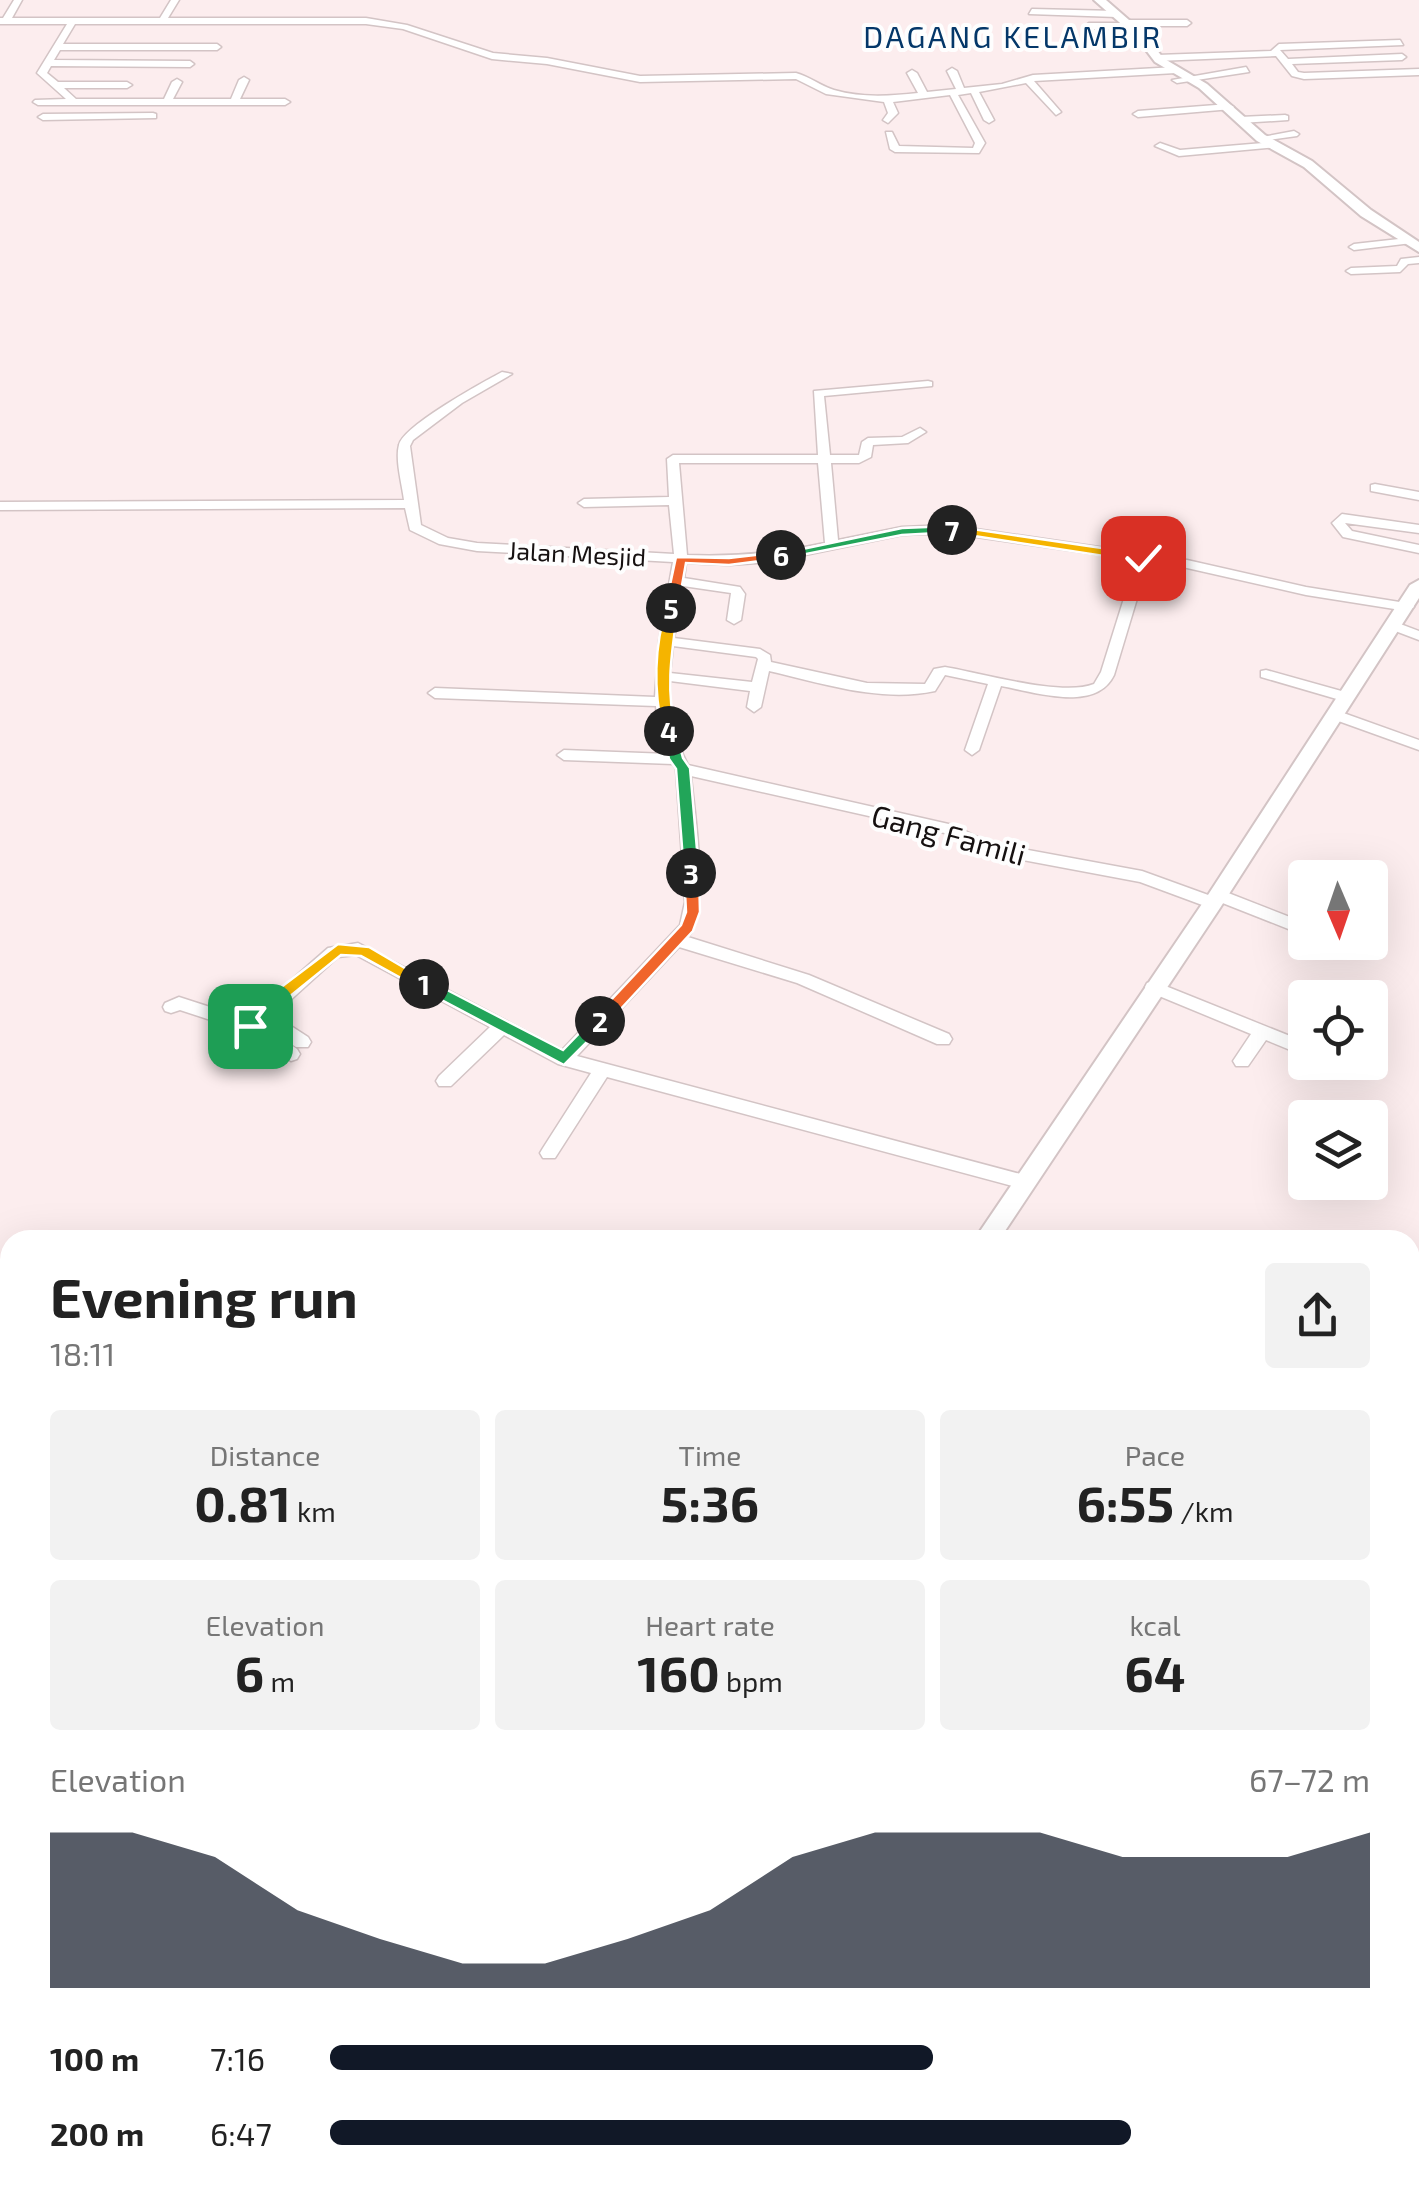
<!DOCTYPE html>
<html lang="en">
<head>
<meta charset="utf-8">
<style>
	body { margin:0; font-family:"Exo 2",sans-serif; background:#f2f2f2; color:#222; height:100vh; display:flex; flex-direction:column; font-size:38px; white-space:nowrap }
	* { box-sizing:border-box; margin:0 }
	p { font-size:32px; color:#767676 }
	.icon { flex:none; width:55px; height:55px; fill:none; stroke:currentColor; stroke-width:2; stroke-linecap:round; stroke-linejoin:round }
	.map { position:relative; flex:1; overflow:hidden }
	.drawer { position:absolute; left:0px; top:1230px; width:1420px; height:960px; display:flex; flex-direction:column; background:#fff; border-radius:30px 30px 0 0; box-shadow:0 10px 40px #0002 }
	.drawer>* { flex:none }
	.needle { width:65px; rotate:178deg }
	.controls { position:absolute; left:1288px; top:860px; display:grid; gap:20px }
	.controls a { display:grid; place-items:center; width:100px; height:100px; border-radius:10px; background:#fff; box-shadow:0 10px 40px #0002; font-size:50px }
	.pin { position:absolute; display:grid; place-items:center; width:85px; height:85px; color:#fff; margin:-42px; border-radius:20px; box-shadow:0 5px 15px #0006 }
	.km { position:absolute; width:50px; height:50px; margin:-25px; border-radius:50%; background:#222; color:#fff; font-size:28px; line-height:50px; text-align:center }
	.round { display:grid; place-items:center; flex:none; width:105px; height:105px; border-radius:10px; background:#f2f2f2 }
	.headline { display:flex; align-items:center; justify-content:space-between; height:170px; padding:0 50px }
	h1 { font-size:55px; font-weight:700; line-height:75px }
	.figures { display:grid; grid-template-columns:repeat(3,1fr); gap:15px; height:170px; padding:10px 50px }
	.figures div { display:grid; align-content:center; border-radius:10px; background:#f2f2f2; text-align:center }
	.figures b { font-size:50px; font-weight:700 }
	.figures small { font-size:28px; font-weight:400 }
	.figures p { font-size:28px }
	.chart { height:280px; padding:20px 50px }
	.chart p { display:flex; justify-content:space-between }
	.chart svg { width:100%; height:180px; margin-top:10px; fill:#111827; opacity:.7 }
	ul { padding:0 50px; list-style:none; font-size:32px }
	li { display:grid; grid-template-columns:160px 120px 1fr; align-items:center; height:75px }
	li i { height:25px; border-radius:12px; background:#111827 }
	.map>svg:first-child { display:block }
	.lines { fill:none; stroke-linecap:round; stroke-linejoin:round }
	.minor-casing { stroke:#d3c4c5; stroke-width:3 }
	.tertiary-casing { stroke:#d3c4c5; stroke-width:4 }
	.minor { fill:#fff; fill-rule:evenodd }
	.tertiary { fill:#fff; fill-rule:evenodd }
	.split-1 { fill:#f5b400; stroke:#fff; stroke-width:2.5 }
	.split-2 { fill:#22a559; stroke:#fff; stroke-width:2.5 }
	.split-3 { fill:#f0652b; stroke:#fff; stroke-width:2.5 }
	.split-4 { fill:#22a559; stroke:#fff; stroke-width:2.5 }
	.split-5 { fill:#f5b400; stroke:#fff; stroke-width:2.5 }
	.split-6 { fill:#f0652b; stroke:#fff; stroke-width:2.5 }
	.split-7 { fill:#22a559; stroke:#fff; stroke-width:2.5 }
	.split-8 { fill:#f5b400; stroke:#fff; stroke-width:2.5 }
	.labels { text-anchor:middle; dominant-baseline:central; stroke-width:8; stroke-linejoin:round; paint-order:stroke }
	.far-street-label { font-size:25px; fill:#161111; stroke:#fefefe }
	.far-quarter-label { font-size:30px; letter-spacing:2.5px; fill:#043769; stroke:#fefefe }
	.street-label { font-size:30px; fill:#161111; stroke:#fefefe }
</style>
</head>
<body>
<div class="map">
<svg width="1419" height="2190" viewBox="0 0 1419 2190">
	<rect width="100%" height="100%" fill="#fcedee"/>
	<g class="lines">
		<g class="minor-casing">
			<path id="minor" d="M14 0H22L12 18H160L171 0H179L168 18H366L407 25 493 53 547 58 640 76 796 73C810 77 821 86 834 90 862 98 890 96 918 93L907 73 912 70 917 73 927 92 956 89 947 71 952 68 957 71 964 88 1002 84 1033 75 1176 67 1181 70 1176 73 1034 81 1061 112 1056 115 1026 83 979 92 994 120 989 123 984 120 971 93 958 95 985 143 979 153 895 152 890 149 886 132H892L899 146 973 148 975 143 950 95 893 102 898 113 888 123 883 120 888 113 884 102 826 94 796 79 640 82 547 64 492 59 403 29 366 24H75L63 44H217L221 47 217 50H60L54 60 190 61 194 64 190 67 51 66 47 73 58 82H127L132 85 127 88H64L76 99H164L172 82 177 79 182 82 173 99H231L239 80 244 77 249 80 240 99H285L290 102 285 105H38L33 102 35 100 66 99 37 73 67 24H0V18H3Z
				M1032 9 1117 11 1121 14 1117 17 1029 14Z
				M1128 20H1187L1191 23 1187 26H1135L1131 29H1089L1085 26 1089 23H1124Z
				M1400 40 1403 45 1280 50 1288 59 1402 54 1406 57 1402 60 1292 64 1298 72 1304 73 1419 69V75L1304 79 1292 76 1276 56 1157 61 1153 58 1157 55 1271 51 1279 44Z
				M1246 67 1249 72 1177 83 1172 80Z
				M1229 104 1234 107 1232 109 1138 117 1133 114 1138 111Z
				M153 113 156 114V118L43 120 38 117 43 114Z
				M1285 115 1288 116V120L1240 123 1235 120 1240 117Z
				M1294 131 1299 134 1297 136 1262 141 1257 138Z
				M1274 142 1277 143V147L1179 156 1155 146 1160 143 1180 150Z
				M1408 238 1412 239V243L1354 250 1349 247 1354 244Z
				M1419 257V263L1408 264 1400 272 1351 274 1346 271 1351 268 1397 266 1401 259Z
				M502 372 512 374 462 403 413 440 410 446 421 525 448 538 477 543 674 554 669 505 584 507 578 503 584 499 669 497 667 459 673 455H818L814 391 928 381 932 382V386L824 396 830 455H859L862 442 868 438 902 437 920 428 926 432 908 443 873 445 871 457 859 463H831L838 540 902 527 949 525 1187 560 1306 587 1412 604 1414 607 1407 611 1306 595 1187 568 1148 562 1114 675C1096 713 1034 692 1001 686L979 750 972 755 965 750 988 684 945 675 935 691C880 703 822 683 769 671L761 707 754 712 747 707 750 691 670 681C668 712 674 738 688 765L953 825 990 843 1142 871 1211 896 1212 891 1218 889 1305 923V933L1296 932 1220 902 1219 907 1213 909 1140 882 986 853 949 834 691 776C694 812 711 912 688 937L809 975 949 1034 952 1039 949 1044H937L797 983 679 947 577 1056 1024 1175 1030 1177 1033 1182 1030 1187 1024 1189 607 1077 555 1158H543L540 1153 543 1148 591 1073 558 1064 504 1035 451 1086H439L436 1081 439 1076 490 1027 356 955 338 957 274 1015 308 1037 311 1042 308 1047H296L262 1025 297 1049 300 1054 297 1059 291 1061 244 1031 180 1010 171 1013 165 1011 163 1007 165 1003 179 997 247 1019 328 948 358 943 562 1050 680 925 685 902 676 769 673 764 564 760 557 755 564 750 668 754 657 719 656 706 435 698 428 693 435 688 655 697 659 641 673 562 477 551 439 544 410 530 405 508 0 510V502L404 500C402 484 395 460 399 445 403 426 483 382 502 372ZM679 463H818L825 543C778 553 735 557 687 555ZM949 533 1136 560 1101 672 1094 684C1062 697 981 673 945 667L934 669 925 684 867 683 771 662 770 655 760 649 674 638 683 586 731 593 727 620 734 624 741 620 745 594 740 587 684 578 686 563 729 565 771 562 902 535ZM673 646 756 657 758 659 752 682 670 673Z
				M1375 484 1419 492V500L1371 491V485Z
				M1342 514 1419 525V533L1345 523 1352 531 1419 545V553L1343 537 1332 523Z
				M1395 622 1419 631V640L1390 629 1388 626Z
				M1266 670 1352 694 1354 697 1347 702 1261 677V671Z
				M1335 710 1419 740V750L1330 718V712Z
				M1153 981 1305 1042V1056L1266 1040 1248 1066H1236L1233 1061 1251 1034 1147 991 1145 987 1147 983Z
				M405 2180H431L434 2190H408Z"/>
		</g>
		<g class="tertiary-casing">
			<path id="tertiary" d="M1094 0H1106L1144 33 1163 58 1207 84 1265 135 1312 161 1371 210 1419 242V252L1361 216 1304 167 1257 141 1199 88 1155 62 1136 37Z
				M1419 580V598L1220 908 999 1240H974L1206 898 1410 585Z
				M338 2180H375L371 2190H334Z"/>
		</g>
		<use href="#minor" class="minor"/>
		<use href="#tertiary" class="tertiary"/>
	</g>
	<path class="split-1" d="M338 944 369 947 432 984 424 989 419 988 361 956 341 955 283 1002 256 1031H245V1022L272 994Z"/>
	<path class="split-2" d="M424 978 563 1050 595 1017 600 1015 608 1021 564 1065 419 988V980Z"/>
	<path class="split-3" d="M691 868 699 873 700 912 693 931 606 1025H595V1017L681 925 686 912 684 873Z"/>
	<path class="split-4" d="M669 727 676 731 683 758 690 768 699 873 691 878 684 873 676 769 669 759 663 731Z"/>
	<path class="split-5" d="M667 606 678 608C672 651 665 689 676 731L669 736 663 731C653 691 654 645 667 606Z"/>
	<path class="split-6" d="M781 552 785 558 729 565 686 563 678 608 671 612 665 608 676 557 729 558Z"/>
	<path class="split-7" d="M952 526 956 532 902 535 781 559 774 555 902 528Z"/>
	<path class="split-8" d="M952 526 1143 554 1149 558 1143 562 948 532Z"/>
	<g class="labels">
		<g class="far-street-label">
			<text transform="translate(577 553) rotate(3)">Jalan Mesjid</text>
		</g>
		<g class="far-quarter-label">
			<text x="1013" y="36">DAGANG KELAMBIR</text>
		</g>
		<g class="street-label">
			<text transform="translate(949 834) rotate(15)">Gang Famili</text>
		</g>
	</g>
</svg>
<div class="controls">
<a><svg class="needle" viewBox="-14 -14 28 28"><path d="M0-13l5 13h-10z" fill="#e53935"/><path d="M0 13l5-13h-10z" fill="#767676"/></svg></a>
<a><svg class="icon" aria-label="locate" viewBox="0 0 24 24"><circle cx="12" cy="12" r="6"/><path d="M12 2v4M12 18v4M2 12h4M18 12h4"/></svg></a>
<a><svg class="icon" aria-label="layers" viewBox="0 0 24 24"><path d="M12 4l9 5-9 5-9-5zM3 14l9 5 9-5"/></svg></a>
</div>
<div class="pin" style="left:250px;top:1026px;background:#1e9e55"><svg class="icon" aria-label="arrive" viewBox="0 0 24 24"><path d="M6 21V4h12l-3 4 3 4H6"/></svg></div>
<div class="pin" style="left:1143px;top:558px;background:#d93025"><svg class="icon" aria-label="check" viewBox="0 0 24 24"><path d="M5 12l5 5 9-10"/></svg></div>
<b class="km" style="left:424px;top:984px">1</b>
<b class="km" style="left:600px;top:1021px">2</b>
<b class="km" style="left:691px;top:873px">3</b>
<b class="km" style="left:669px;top:731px">4</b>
<b class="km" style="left:671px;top:608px">5</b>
<b class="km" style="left:781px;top:555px">6</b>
<b class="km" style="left:952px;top:530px">7</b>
<section class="drawer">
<div class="headline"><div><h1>Evening run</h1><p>18:11</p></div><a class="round"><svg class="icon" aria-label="share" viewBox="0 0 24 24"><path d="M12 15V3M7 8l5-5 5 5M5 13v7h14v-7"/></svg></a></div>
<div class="figures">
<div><p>Distance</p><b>0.81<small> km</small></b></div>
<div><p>Time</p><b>5:36</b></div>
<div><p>Pace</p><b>6:55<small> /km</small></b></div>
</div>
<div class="figures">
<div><p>Elevation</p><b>6<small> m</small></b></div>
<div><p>Heart rate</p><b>160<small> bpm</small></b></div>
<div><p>kcal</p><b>64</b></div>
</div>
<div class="chart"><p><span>Elevation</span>67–72 m</p>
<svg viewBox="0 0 160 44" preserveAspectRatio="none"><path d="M0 44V6L10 6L20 12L30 25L40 32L50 38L60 38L70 32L80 25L90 12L100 6L110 6L120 6L130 12L140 12L150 12L160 6V44z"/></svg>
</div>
<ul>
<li><b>100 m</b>7:16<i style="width:58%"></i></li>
<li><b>200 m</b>6:47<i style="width:77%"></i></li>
</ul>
</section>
</div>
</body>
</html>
